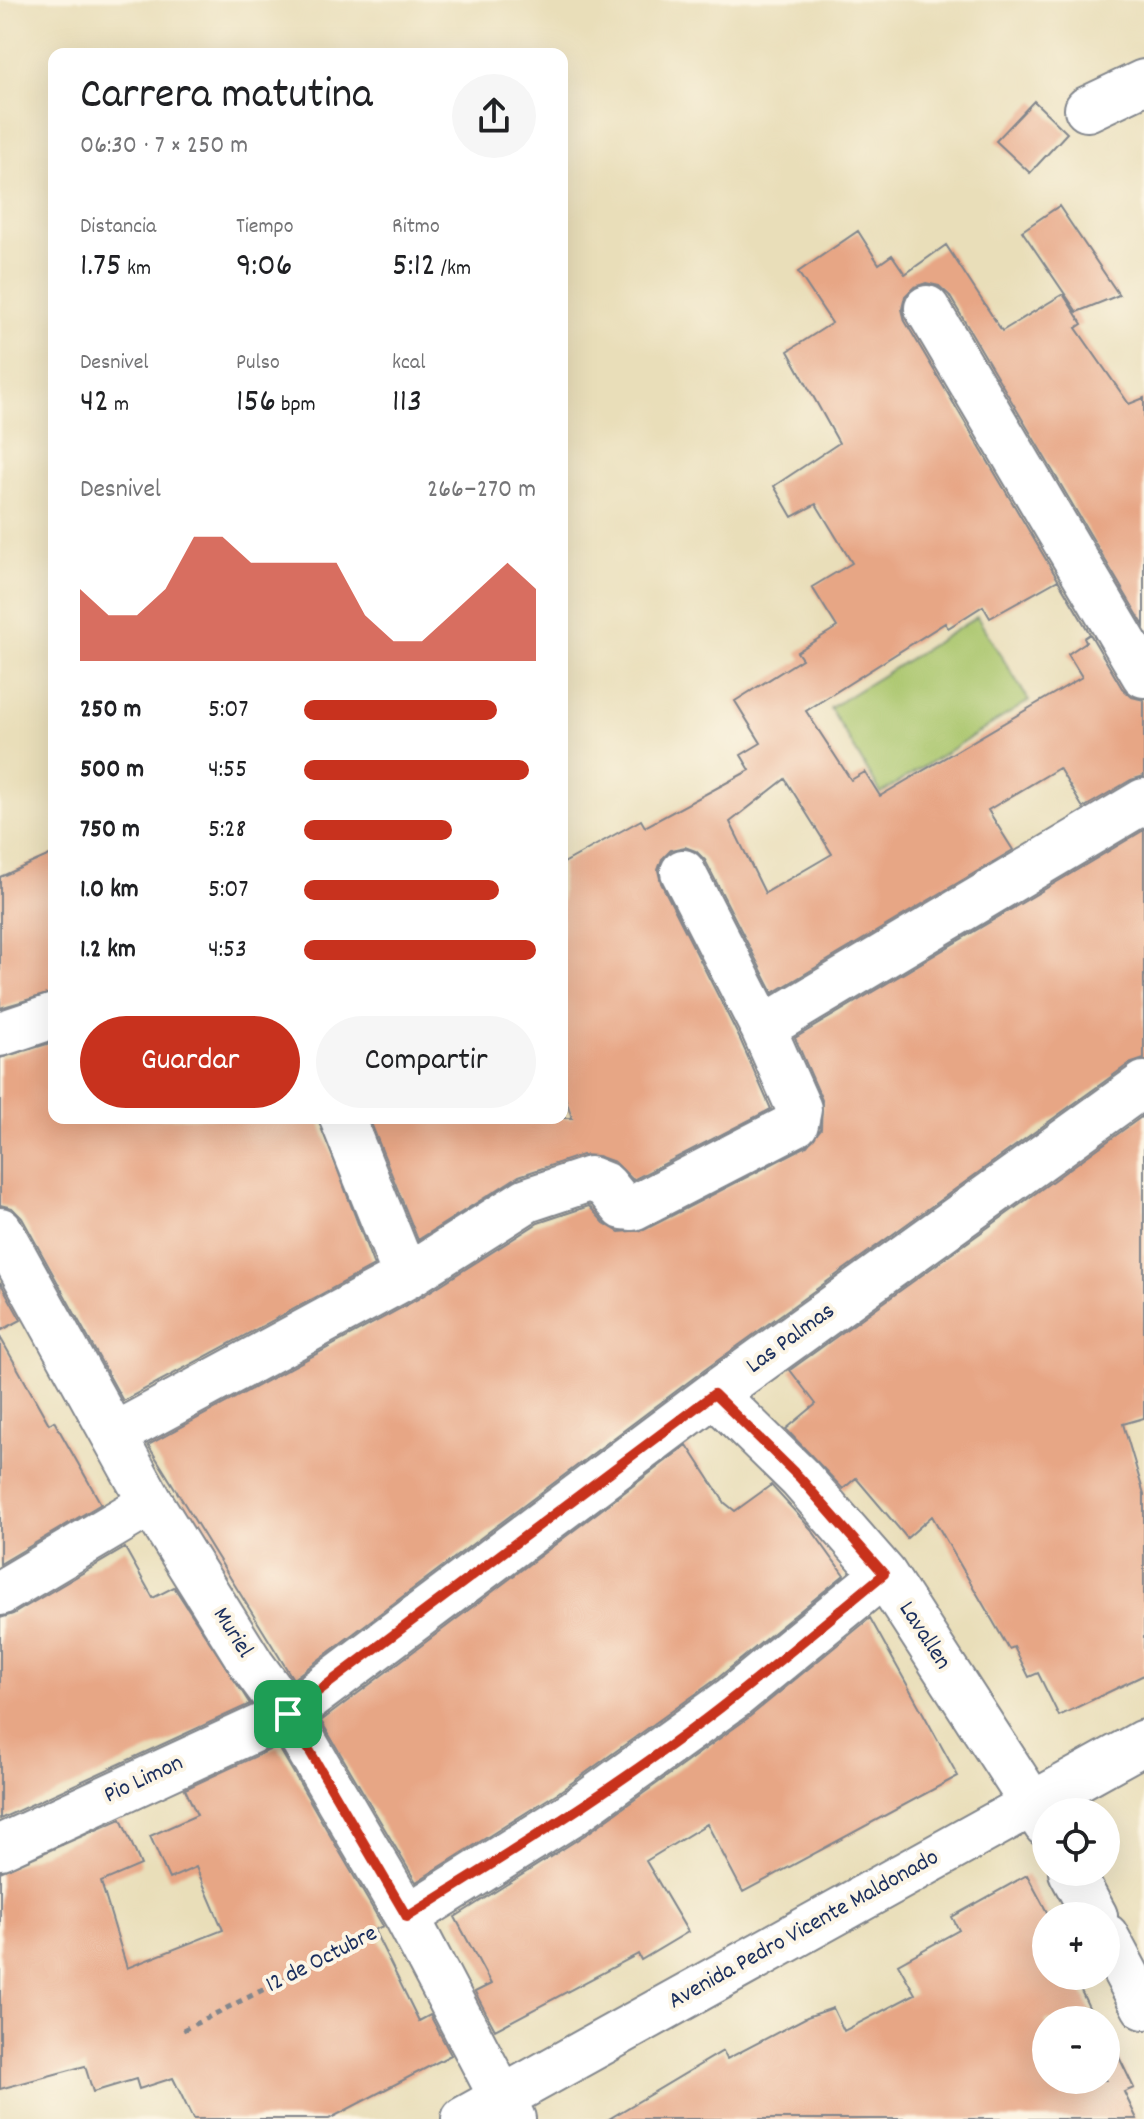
<!DOCTYPE html>
<html lang="es">
<head>
<meta charset="utf-8">
<style>
	body { margin:0; font-family:Dekko,sans-serif; background:#f6f6f6; color:#202124; height:100vh; display:flex; flex-direction:column; font-size:30px; white-space:nowrap }
	* { box-sizing:border-box; margin:0 }
	p { font-size:26px; color:#757577 }
	.icon { flex:none; width:44px; height:44px; fill:none; stroke:currentColor; stroke-width:2; stroke-linecap:round; stroke-linejoin:round }
	.map { position:relative; flex:1; overflow:hidden }
	.sheet { position:absolute; left:48px; top:48px; width:520px; height:1076px; display:flex; flex-direction:column; background:#fff; border-radius:16px; box-shadow:0 8px 32px #0002 }
	.sheet>* { flex:none }
	.fabs { position:absolute; left:1032px; top:1798px; display:grid; gap:16px }
	.fabs a { display:grid; place-items:center; width:88px; height:88px; border-radius:50%; background:#fff; box-shadow:0 8px 32px #0002; font-size:40px }
	.pin { position:absolute; display:grid; place-items:center; width:68px; height:68px; color:#fff; margin:-34px; border-radius:16px; box-shadow:0 4px 12px #0006 }
	.round { display:grid; place-items:center; flex:none; width:84px; height:84px; border-radius:42px; background:#f6f6f6 }
	.headline { display:flex; align-items:center; justify-content:space-between; height:136px; padding:0 32px }
	h1 { font-size:44px; font-weight:600; line-height:60px }
	.figures { display:grid; grid-template-columns:repeat(3,1fr); gap:12px; height:136px; padding:8px 32px }
	.figures div { display:grid; align-content:center }
	.figures b { font-size:34px; font-weight:600 }
	.figures small { font-size:22px; font-weight:400 }
	.figures p { font-size:22px }
	.chart { height:224px; padding:16px 32px }
	.chart p { display:flex; justify-content:space-between }
	.chart svg { width:100%; height:144px; margin-top:8px; fill:#c8321e; opacity:.7 }
	.button { display:flex; gap:16px; margin-top:auto; padding:16px 32px }
	.button a { flex:1; height:92px; border-radius:48px; background:#c8321e; color:#fff; font-size:32px; font-weight:600; line-height:92px; text-align:center }
	.button a+a { background:#f6f6f6; color:#202124 }
	ul { padding:0 32px; list-style:none; font-size:26px }
	li { display:grid; grid-template-columns:128px 96px 1fr; align-items:center; height:60px }
	li i { height:20px; border-radius:10px; background:#c8321e }
	.map>svg:first-child { display:block }
	.green { fill:#aac66d; stroke:#627a66; stroke-width:2 }
	.building { fill:#e7a685; fill-rule:evenodd }
	.lines { fill:none; stroke-linecap:round; stroke-linejoin:round }
	.minor-casing { stroke:#82868c; stroke-width:48 }
	.major-casing { stroke:#82868c; stroke-width:48 }
	.path { stroke:#82868c; stroke-width:5; stroke-dasharray:6 6; stroke-linecap:butt }
	.minor { stroke:#fff; stroke-width:44 }
	.major { stroke:#fff; stroke-width:44 }
	.route-casing { stroke:#fff; stroke-width:16 }
	.route { stroke:#c8321e; stroke-width:10 }
	.labels { text-anchor:middle; dominant-baseline:central; stroke-width:8; stroke-linejoin:round; paint-order:stroke }
	.street-label { font-size:24px; fill:#1b2f5e; stroke:#fcf5e5 }
</style>
</head>
<body>
<div class="map">
<svg width="1144" height="2119" viewBox="0 0 1144 2119">
	<rect width="100%" height="100%" fill="#fcf5e5"/>
	<filter id="ink" filterUnits="userSpaceOnUse"><feTurbulence type="fractalNoise" baseFrequency=".0125" numOctaves="2"/><feDisplacementMap in="SourceGraphic" scale="16" xChannelSelector="R" yChannelSelector="G"/><feConvolveMatrix kernelMatrix="1 2 1 2 8 2 1 2 1" color-interpolation-filters="sRGB"/></filter>
	<filter id="wash" filterUnits="userSpaceOnUse"><feTurbulence type="fractalNoise" baseFrequency=".006" numOctaves="4" result="noise"/><feDisplacementMap in="SourceGraphic" scale="32" xChannelSelector="R" yChannelSelector="G"/><feGaussianBlur stdDeviation="1.8" result="paint"/><feColorMatrix in="noise" values="0 0 0 0 0 0 0 0 0 0 0 0 0 0 0 0 0 1.4 0 .05"/><feComposite in="paint" operator="in"/></filter>
	<g filter="url(#wash)">
		<rect width="100%" height="100%" fill="#e9deb9"/>
		<path class="green" d="M977 617 1029 701 881 793 830 708Z"/>
		<g id="blocks">
			<path class="building" d="M1034 101 1067 133 1030 173 996 141Z
				M1059 206 1119 295 1077 312 1022 231Z
				M858 231 879 264 892 255 905 274 946 245 1002 331 1063 294 1082 324 1076 328 1129 404 1144 398V626L949 295 939 286 926 283 914 287 905 296 902 309 905 321 1122 688 1132 697 1144 700V776L1131 780 1083 808 1059 768 988 810 1013 850 773 993 705 860 696 851 685 847 671 850 662 859 658 870 661 883 740 1039 771 1109 633 1180 615 1162 598 1156 582 1155 519 1176 418 1240 369 1118H572L562 1087V864L641 820 645 827 750 770 741 755 761 743 735 701 802 659 797 652 837 627 812 587 852 563 816 504 792 517 774 486 839 443 788 351 832 323 798 272ZM1058 580 1090 634 1084 638 1086 642 1068 654 1082 677 880 796 865 772 851 780 806 711 945 623 948 628 983 606 990 618ZM785 779 832 854 765 893 730 822Z
				M1144 830V1059L1129 1064 699 1374 293 1679 148 1445 418 1299 538 1223 589 1206 604 1223 619 1232 644 1230 807 1146 821 1129 822 1100 795 1038Z
				M54 853V992L0 1008V877Z
				M54 1042V1118H318L374 1266 123 1401 22 1218 12 1208 0 1205V1058Z
				M1144 1115V1418L1123 1424 1144 1494V1675L1059 1716 1038 1673 1029 1677 1014 1647 1009 1649 932 1516 907 1538 856 1478 843 1489 786 1429 816 1404 790 1370Z
				M0 1282 21 1320 0 1331Z
				M0 1337 49 1424 54 1421 101 1504 0 1564Z
				M687 1445 725 1503 735 1511 771 1485 811 1529 844 1575 718 1678 559 1792 416 1882 321 1721Z
				M125 1548 153 1598 174 1587 250 1704 0 1819V1618L13 1614Z
				M870 1618 958 1776 743 1892 707 1824 646 1861 688 1932 641 1960 638 1954 495 2030 475 1992 491 1984 455 1917 588 1833 748 1718Z
				M278 1746 383 1926 374 1930 419 2021 430 2015 451 2055 329 2119H193L173 2078 139 2089 136 2079 93 2092 85 2066 0 2089V1872L121 1819 141 1865 101 1882 127 1968 223 1930 196 1867 169 1879 150 1836 197 1815 185 1789Z
				M1027 1875 1049 1916H1046V1976H1074L1095 2020H1046V2080H1106V2041L1115 2059 1119 2057 1134 2088 1124 2092 1137 2119H609L723 2051 727 2059 807 2017 833 2008 844 2031 915 1994 898 1964 959 1930 952 1917Z"/>
		</g>
	</g>
	<g filter="url(#ink)">
		<use href="#blocks" fill-opacity="0" stroke="#82868c" stroke-width="2"/>
		<g class="lines">
			<g class="minor-casing">
				<path id="minor" d="M1087 109 1144 82
					M927 308 1144 675
					M763 1028 1144 801
					M0 1034 54 1016
					M342 1118 406 1277
					M0 1230 151 1503 252 1665 288 1714 407 1917 513 2119
					M714 1394 800 1478 884 1574 1046 1825
					M114 1435 406 1277 527 1200 590 1179 605 1185 623 1207 633 1208 796 1124 799 1109 763 1028 683 872
					M0 1593 151 1503
					M0 1847 288 1714 714 1394 1144 1084
					M1071 1872 1095 1916
					M407 1917 573 1813 733 1698 884 1574
					M1106 1936 1144 2007"/>
			</g>
			<g class="major-casing">
				<path id="major" d="M464 2119 1144 1742"/>
			</g>
			<path class="path" d="M183 2030 368 1937"/>
			<use href="#minor" class="minor"/>
			<use href="#major" class="major"/>
		</g>
	</g>
	<g class="lines" filter="url(#ink)">
		<g class="route-casing">
			<path id="route" d="M714 1394 800 1478 884 1574C834 1615 785 1657 734 1697 631 1779 518 1848 407 1917L288 1714Z"/>
		</g>
		<use href="#route" class="route"/>
	</g>
	<g class="labels">
		<g class="street-label">
			<text transform="translate(791 1339) rotate(-36)">Las Palmas</text>
			<text transform="translate(232 1633) rotate(58)">Muriel</text>
			<text transform="translate(924 1636) rotate(57)">Lavallen</text>
			<text transform="translate(144 1780) rotate(-25)">Pio Limon</text>
			<text transform="translate(804 1930) rotate(-29)">Avenida Pedro Vicente Maldonado</text>
			<text transform="translate(322 1960) rotate(-27)">12 de Octubre</text>
		</g>
	</g>
</svg>
<div class="fabs">
<a><svg class="icon" aria-label="locate" viewBox="0 0 24 24"><circle cx="12" cy="12" r="6"/><path d="M12 2v4M12 18v4M2 12h4M18 12h4"/></svg></a>
<a>+</a>
<a>−</a>
</div>
<div class="pin" style="left:288px;top:1714px;background:#1e9e55"><svg class="icon" aria-label="arrive" viewBox="0 0 24 24"><path d="M6 21V4h12l-3 4 3 4H6"/></svg></div>
<section class="sheet">
<div class="headline"><div><h1>Carrera matutina</h1><p>06:30 · 7 × 250 m</p></div><a class="round"><svg class="icon" aria-label="share" viewBox="0 0 24 24"><path d="M12 15V3M7 8l5-5 5 5M5 13v7h14v-7"/></svg></a></div>
<div class="figures">
<div><p>Distancia</p><b>1.75<small> km</small></b></div>
<div><p>Tiempo</p><b>9:06</b></div>
<div><p>Ritmo</p><b>5:12<small> /km</small></b></div>
</div>
<div class="figures">
<div><p>Desnivel</p><b>42<small> m</small></b></div>
<div><p>Pulso</p><b>156<small> bpm</small></b></div>
<div><p>kcal</p><b>113</b></div>
</div>
<div class="chart"><p><span>Desnivel</span>266–270 m</p>
<svg viewBox="0 0 160 44" preserveAspectRatio="none"><path d="M0 44V22L10 30L20 30L30 22L40 6L50 6L60 14L70 14L80 14L90 14L100 30L110 38L120 38L130 30L140 22L150 14L160 22V44z"/></svg>
</div>
<ul>
<li><b>250 m</b>5:07<i style="width:83%"></i></li>
<li><b>500 m</b>4:55<i style="width:97%"></i></li>
<li><b>750 m</b>5:28<i style="width:64%"></i></li>
<li><b>1.0 km</b>5:07<i style="width:84%"></i></li>
<li><b>1.2 km</b>4:53<i style="width:100%"></i></li>
</ul>
<div class="button"><a>Guardar</a><a>Compartir</a></div>
</section>
</div>
</body>
</html>
